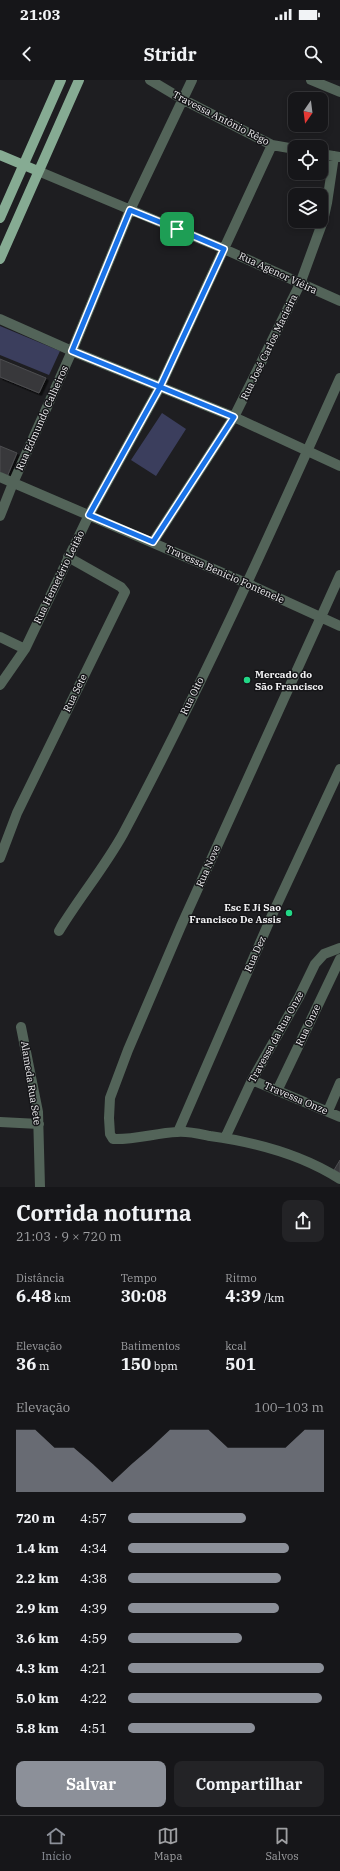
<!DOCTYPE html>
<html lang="pt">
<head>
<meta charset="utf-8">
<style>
	body { margin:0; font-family:"IBM Plex Serif",serif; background:#232326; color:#f1f3f6; height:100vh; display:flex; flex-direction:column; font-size:15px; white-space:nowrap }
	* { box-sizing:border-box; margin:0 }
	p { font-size:13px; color:#9e9fa2 }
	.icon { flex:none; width:22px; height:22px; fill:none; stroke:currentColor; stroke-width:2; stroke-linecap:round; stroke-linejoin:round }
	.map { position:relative; height:1107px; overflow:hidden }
	.details { display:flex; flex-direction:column; background:#161619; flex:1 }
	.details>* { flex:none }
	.needle { width:26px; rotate:194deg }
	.buttons { position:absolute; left:288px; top:12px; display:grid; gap:8px }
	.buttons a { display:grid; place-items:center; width:40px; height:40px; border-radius:8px; background:#161619; box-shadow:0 2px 6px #0003,0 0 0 1px #353538; font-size:20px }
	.pin { position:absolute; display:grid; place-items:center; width:34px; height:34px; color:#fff; margin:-17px; border-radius:8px; box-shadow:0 2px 6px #0006 }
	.round { display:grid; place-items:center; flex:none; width:42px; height:42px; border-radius:8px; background:#232326 }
	.headline { display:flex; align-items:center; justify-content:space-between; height:68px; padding:0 16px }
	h1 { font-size:22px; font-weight:700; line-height:30px }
	.metrics { display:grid; grid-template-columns:repeat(3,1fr); gap:6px; height:68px; padding:4px 16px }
	.metrics div { display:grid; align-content:center }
	.metrics b { font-size:17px; font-weight:700 }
	.metrics small { font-size:11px; font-weight:400 }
	.metrics p { font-size:11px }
	.chart { height:112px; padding:8px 16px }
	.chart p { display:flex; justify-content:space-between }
	.chart svg { width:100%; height:72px; margin-top:4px; fill:#8c9099; opacity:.7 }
	.button { display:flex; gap:8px; margin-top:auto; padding:8px 16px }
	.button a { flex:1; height:46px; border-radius:8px; background:#8c9099; color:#fff; font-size:16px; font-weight:700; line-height:46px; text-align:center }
	.button a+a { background:#232326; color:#f1f3f6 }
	ul { padding:0 16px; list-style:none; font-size:13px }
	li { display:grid; grid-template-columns:64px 48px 1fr; align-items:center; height:30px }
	li i { height:10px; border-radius:5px; background:#8c9099 }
	.status { display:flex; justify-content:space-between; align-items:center; height:28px; padding:0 20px; background:#161619; direction:ltr }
	.status svg { height:11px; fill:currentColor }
	header { display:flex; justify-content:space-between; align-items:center; height:52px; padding:0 16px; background:#161619; font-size:18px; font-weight:700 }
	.tab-bar { display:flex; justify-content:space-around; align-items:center; height:56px; border-top:1px solid #353538; background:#161619; font-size:11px; color:#9e9fa2 }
	.tab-bar a { display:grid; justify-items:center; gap:2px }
	.tab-bar .selected { color:#8c9099 }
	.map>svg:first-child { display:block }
	.green { fill:#3b3e5d }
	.building { fill:#38393b; stroke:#4d4d50; filter:url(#shadow) }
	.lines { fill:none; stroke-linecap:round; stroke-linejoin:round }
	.minor { stroke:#536459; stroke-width:10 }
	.major { stroke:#86ab93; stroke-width:10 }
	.route-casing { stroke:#fff; stroke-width:8 }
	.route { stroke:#1a73e8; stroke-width:5 }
	.poi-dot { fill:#22d887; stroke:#151518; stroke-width:1.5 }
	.labels { text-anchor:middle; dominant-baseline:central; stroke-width:3; stroke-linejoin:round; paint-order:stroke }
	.street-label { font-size:10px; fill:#f1f1f3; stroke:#151518 }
	.poi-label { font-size:10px; font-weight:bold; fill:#f1f1f3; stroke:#151518; text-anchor:start }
</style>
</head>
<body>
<div class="status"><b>21:03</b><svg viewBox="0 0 49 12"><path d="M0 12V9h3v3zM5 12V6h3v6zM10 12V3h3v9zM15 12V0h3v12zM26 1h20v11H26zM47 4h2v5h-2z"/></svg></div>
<header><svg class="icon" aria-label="back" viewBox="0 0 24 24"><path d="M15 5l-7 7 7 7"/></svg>Stridr<svg class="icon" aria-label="search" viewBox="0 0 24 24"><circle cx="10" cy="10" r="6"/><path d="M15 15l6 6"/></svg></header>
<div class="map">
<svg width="340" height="1107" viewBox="0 0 340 1107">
	<defs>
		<filter id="shadow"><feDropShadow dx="2.5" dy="2.5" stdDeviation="0" flood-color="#0009"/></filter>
	</defs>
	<rect width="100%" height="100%" fill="#1e1e21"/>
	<path class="green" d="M0 246 60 271 49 295 0 275Z
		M162 333 186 349 156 396 131 380Z"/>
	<path class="building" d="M0 279 46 298 39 313 0 297Z
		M0 366 17 373 7 397 0 394Z
		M340 1080V1093L334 1090Z"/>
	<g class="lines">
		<path class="minor" d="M150 0 182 19 272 65 295 69
			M311 0 340 12
			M321 74 340 77
			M38 91 224 169 340 221
			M0 239 72 271 234 337 340 386
			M0 397 246 503 340 546
			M0 436 13 403 72 271 130 130 192 0
			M153 462 234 337 300 204 323 141 327 123 334 76
			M340 495 181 846 128 970 110 1018 109 1038 110 1054 113 1059C134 1060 156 1053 177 1052 187 1051 200 1054 210 1056 255 1062 301 1074 340 1099
			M0 557 25 569
			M0 605 25 569 89 435 160 307 272 65
			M0 778 17 733 125 512 121 507 68 477
			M59 851C79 818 104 788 123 754 202 606 271 452 340 298
			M21 947 38 1032 40 1107
			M252 1000 340 1037
			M277 1011 340 879
			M328 1031 340 1003
			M0 1042 39 1044
			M178 1052 273 833 340 689
			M225 1058 252 1000 299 917 315 884 324 874 340 868"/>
		<path class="major" d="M0 75 38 91
			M0 138 61 0
			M0 179 79 0"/>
	</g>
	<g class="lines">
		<g class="route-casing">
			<path id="route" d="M177 149 224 169 160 307 89 435 153 462 234 337 72 271 130 130 177 149"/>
		</g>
		<use href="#route" class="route"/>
	</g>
	<g class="poi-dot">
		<circle cx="247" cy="600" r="4"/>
		<circle cx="289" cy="833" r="4"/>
	</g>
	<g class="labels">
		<g class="street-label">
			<text transform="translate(221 38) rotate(27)">Travessa Antônio Rêgo</text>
			<text transform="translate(278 193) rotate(25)">Rua Agenor Viêira</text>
			<text transform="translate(269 267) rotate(-64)">Rua José Carlos Macieira</text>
			<text transform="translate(42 338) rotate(-66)">Rua Edmundo Calheiros</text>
			<text transform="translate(225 494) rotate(24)">Travessa Benicio Fontenele</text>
			<text transform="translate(59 497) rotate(-64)">Rua Hemetério Leitão</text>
			<text transform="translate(75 613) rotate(-64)">Rua Sete</text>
			<text transform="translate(192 616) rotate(-64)">Rua Oito</text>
			<text transform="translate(208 786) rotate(-66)">Rua Nove</text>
			<text transform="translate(255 874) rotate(-66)">Rua Dez</text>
			<text transform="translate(308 945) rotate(-65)">Rua Onze</text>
			<text transform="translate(276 957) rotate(-61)">Travessa da Rua Onze</text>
			<text transform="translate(31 1003) rotate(81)">Alameda Rua Sete</text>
			<text transform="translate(296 1018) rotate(23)">Travessa Onze</text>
		</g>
		<g class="poi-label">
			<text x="255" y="594">Mercado do<tspan x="255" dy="12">São Francisco</tspan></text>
			<text x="281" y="827" text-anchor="end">Esc E Ji Sao<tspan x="281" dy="12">Francisco De Assis</tspan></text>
		</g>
	</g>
</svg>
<div class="buttons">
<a><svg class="needle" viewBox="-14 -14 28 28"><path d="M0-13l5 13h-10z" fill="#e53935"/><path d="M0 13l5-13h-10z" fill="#9e9fa2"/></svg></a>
<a><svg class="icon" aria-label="locate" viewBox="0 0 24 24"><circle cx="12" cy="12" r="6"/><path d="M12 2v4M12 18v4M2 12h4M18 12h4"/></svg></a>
<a><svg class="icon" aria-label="layers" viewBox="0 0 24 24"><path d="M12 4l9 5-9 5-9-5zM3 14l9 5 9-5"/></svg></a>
</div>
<div class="pin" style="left:177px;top:149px;background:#1e9e55"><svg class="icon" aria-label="arrive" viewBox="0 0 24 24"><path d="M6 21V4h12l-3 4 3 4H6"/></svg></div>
</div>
<section class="details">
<div class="headline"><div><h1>Corrida noturna</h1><p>21:03 · 9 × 720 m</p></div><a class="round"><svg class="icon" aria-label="share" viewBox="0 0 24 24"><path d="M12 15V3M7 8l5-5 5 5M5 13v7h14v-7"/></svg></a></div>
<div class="metrics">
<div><p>Distância</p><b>6.48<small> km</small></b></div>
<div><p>Tempo</p><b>30:08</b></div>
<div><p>Ritmo</p><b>4:39<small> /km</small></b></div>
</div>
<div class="metrics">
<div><p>Elevação</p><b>36<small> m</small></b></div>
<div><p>Batimentos</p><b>150<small> bpm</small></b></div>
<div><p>kcal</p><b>501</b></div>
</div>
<div class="chart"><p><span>Elevação</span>100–103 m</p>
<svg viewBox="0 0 160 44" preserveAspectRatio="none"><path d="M0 44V6L10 6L20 17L30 17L40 27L50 38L60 27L70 17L80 6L90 6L100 6L110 17L120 17L130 17L140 17L150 6L160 6V44z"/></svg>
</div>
<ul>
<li><b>720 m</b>4:57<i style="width:60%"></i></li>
<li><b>1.4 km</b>4:34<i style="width:82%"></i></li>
<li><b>2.2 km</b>4:38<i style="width:78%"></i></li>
<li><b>2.9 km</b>4:39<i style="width:77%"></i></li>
<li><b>3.6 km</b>4:59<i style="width:58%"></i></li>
<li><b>4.3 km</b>4:21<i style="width:100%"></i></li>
<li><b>5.0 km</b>4:22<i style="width:99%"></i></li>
<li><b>5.8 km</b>4:51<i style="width:65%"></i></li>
</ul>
<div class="button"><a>Salvar</a><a>Compartilhar</a></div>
</section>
<nav class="tab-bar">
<a class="selected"><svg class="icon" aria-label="home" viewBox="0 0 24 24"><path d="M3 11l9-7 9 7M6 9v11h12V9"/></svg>Início</a>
<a><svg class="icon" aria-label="map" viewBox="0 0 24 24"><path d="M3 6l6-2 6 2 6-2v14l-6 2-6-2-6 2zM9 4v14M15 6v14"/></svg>Mapa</a>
<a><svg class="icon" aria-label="saved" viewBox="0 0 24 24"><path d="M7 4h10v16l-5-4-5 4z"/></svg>Salvos</a>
</nav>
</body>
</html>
